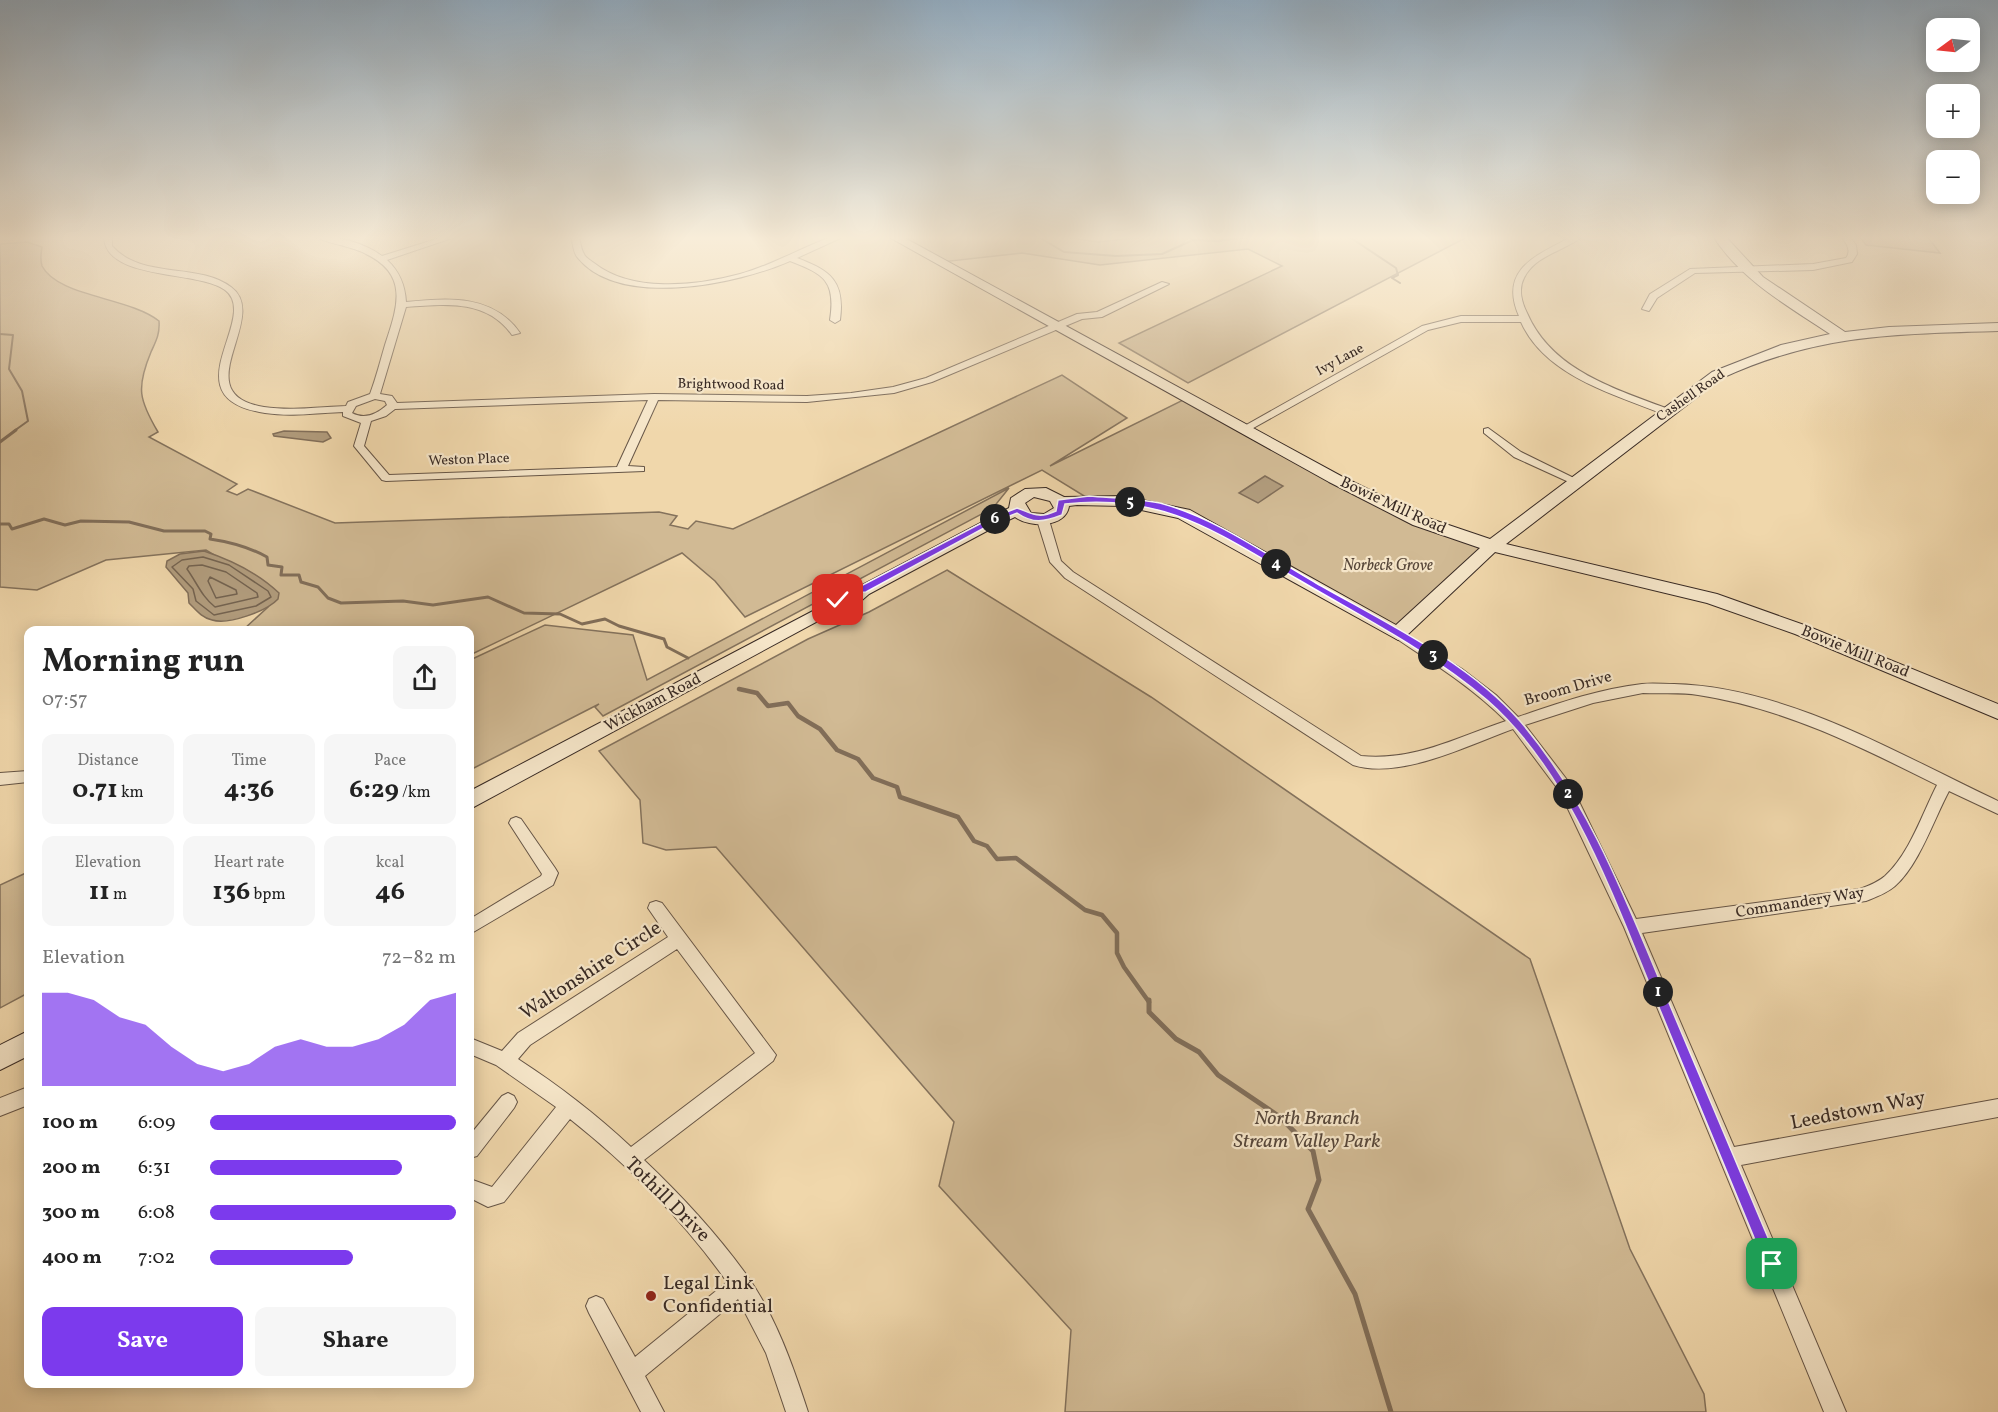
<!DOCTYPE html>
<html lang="en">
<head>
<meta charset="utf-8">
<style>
	body { margin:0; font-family:Vollkorn,serif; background:#f6f6f6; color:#222; height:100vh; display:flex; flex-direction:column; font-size:22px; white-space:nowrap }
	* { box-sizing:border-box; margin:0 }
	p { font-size:20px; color:#767676 }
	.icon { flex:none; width:33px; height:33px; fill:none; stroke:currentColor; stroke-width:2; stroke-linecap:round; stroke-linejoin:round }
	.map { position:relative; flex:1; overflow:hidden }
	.drawer { position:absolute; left:24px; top:626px; width:450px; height:762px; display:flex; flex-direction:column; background:#fff; border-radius:12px; box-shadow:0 3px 15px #0003 }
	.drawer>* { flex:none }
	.needle { width:39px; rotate:255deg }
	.tools { position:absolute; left:1926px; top:18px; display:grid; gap:12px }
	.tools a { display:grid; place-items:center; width:54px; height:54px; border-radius:12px; background:#fff; box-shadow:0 3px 15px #0003; font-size:30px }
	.pin { position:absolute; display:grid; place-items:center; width:51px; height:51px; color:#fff; margin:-26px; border-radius:12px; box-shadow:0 3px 9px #0006 }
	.km { position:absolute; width:30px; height:30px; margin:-15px; border-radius:50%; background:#222; color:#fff; font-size:16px; line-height:30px; text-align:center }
	.round { display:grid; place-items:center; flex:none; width:63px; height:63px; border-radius:12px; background:#f6f6f6 }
	.summary { display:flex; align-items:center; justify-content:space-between; height:102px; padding:0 18px }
	h1 { font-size:33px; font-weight:700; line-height:45px }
	.metrics { display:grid; grid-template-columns:repeat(3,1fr); gap:9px; height:102px; padding:6px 18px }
	.metrics div { display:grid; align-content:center; border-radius:12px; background:#f6f6f6; text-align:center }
	.metrics b { font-size:26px; font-weight:700 }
	.metrics small { font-size:16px; font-weight:400 }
	.metrics p { font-size:16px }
	.chart { height:168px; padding:12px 18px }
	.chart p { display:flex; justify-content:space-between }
	.chart svg { width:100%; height:108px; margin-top:6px; fill:#7c3aed; opacity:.7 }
	.primary-button { display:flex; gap:12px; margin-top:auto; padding:12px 18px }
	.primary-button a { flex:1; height:69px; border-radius:12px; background:#7c3aed; color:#fff; font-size:24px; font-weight:700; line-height:69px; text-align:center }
	.primary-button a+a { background:#f6f6f6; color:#222 }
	ul { padding:0 18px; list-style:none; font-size:20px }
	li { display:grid; grid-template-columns:96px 72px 1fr; align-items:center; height:45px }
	li i { height:15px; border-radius:8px; background:#7c3aed }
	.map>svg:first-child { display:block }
	.green { fill:#d1ba94; stroke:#84725c; stroke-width:1.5 }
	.water { fill:#b19c7d; stroke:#816e59; stroke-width:1.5 }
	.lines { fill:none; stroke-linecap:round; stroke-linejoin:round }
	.shore { stroke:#746350; stroke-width:1.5 }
	.stream-far3 { stroke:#816e59; stroke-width:2 }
	.stream-far2 { stroke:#816e59; stroke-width:3 }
	.stream-far1 { stroke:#816e59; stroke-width:4.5 }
	.stream { stroke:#816e59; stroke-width:5 }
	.street-casing { stroke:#665546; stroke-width:2 }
	.secondary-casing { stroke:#382a24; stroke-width:2 }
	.street { fill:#f5e5c8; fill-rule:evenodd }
	.secondary { fill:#f5e5c8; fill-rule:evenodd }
	.route { fill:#7c3aed; stroke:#fff; stroke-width:1.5 }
	.poi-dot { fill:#8f2418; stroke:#f5e5c8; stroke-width:2 }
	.labels { text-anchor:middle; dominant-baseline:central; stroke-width:4.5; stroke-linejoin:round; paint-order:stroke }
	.far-street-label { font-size:14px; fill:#382a24; stroke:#f5e5c8 }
	.street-label { font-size:16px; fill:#382a24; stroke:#f5e5c8 }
	.park-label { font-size:16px; font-style:italic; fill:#57473a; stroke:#f5e5c8 }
	.near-street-label { font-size:20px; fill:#382a24; stroke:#f5e5c8 }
	.near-park-label { font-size:20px; font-style:italic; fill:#57473a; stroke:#f5e5c8 }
	.near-poi-label { font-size:20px; fill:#382a24; stroke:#f5e5c8; text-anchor:start }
</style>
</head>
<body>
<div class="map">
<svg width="1998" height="1412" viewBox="0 0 1998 1412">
	<rect width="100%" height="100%" fill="#f0d7ab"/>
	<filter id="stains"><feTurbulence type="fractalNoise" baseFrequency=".00333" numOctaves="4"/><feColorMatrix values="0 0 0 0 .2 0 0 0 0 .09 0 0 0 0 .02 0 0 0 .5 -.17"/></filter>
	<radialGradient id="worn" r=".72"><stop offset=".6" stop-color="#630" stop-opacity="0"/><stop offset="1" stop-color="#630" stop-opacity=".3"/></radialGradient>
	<path class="green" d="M893 236H1059L1098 242 1154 236H1469L1188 383 1119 343 1282 266 1248 249 1100 265 1022 253 941 262Z
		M1859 236H1927L1940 253 1866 245Z
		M27 242 42 247C41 253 40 260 42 266 58 297 129 297 159 321 160 334 156 341 151 352 136 388 139 400 158 432L149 437 237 484 227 491 237 495 248 489 335 523 659 512 677 516 670 525 688 529 696 521 733 529 1062 375 1127 418 1050 466 1189 397 1335 479 1492 546 1398 634 1184 514 1089 499 1042 470 745 617 715 581 682 553 470 655V630H243L268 607 274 591 206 550 106 560 37 590 0 587V244Z
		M1009 488 993 508 603 716 595 707 599 704 470 770V660L545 625 633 635 647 680Z
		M947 570 1151 697 1530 959 1630 1249 1704 1394 1706 1412H1065L1071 1330 939 1186 954 1122 716 847 666 850 643 843 640 800 599 751 808 639 869 612Z
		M28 872V993L0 1008V885Z"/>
	<path class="water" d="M284 431 327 432 331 438 323 442 274 436 273 434Z
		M1265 476 1283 486 1258 503 1239 493Z
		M204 551C231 560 257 572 279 593L278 599C267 611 229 625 212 620 202 618 196 610 189 603L188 593 166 567 167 561 180 554Z"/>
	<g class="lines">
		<path class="shore" d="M203 557 229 565 268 591 271 597 256 606 214 615 196 601 193 589 172 567 182 560Z
			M202 565 226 572 257 593 258 597 215 607C202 597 197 583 187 569L189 566Z
			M210 577 236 590 237 594 216 598 208 581Z"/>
		<path class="stream-far3" d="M1037 236 1064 252 1116 256 1162 254 1193 240 1217 241 1257 236
			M1348 236 1396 268 1398 275 1392 278 1400 283
			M0 334 13 335 9 369 22 391 28 421 14 431"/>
		<path class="stream-far2" d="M0 442 16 430
			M0 524H9L12 529 44 519 65 525 81 521 129 522 164 531H205L211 534 210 539C230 542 249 547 267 557L268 565 282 567 281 575H299L301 582 318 587 328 598 341 603 403 601 433 605 488 597 524 613 560 614 582 624 605 619 619 626 664 639 667 647 688 658"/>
		<path class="stream-far1" d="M739 689 757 693 768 706 788 703 798 716 820 729 837 750 858 759 873 778 897 787 900 797 958 817 974 841 987 846 997 859 1016 858 1085 910 1102 915 1117 933V953L1124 967 1149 1002"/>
		<path class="stream" d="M1149 1000V1012L1176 1039 1199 1052 1218 1075 1280 1117 1313 1151 1319 1180 1308 1209 1355 1294 1391 1412"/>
		<g class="street-casing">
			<path id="street" d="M104 236H112V246C142 280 198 262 231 287 272 317 183 394 264 407 291 411 319 407 346 406L348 402 370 394C376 378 380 362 385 345 397 308 410 275 366 254 352 246 324 243 314 236 337 236 363 242 382 256L446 236H458L387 260C400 272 405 285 406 302 449 298 493 294 520 333L512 335C487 299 445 304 406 307L380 394 392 396 397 403 654 394 807 396 851 393 893 387 926 378 1077 314 1097 312 1162 282 1169 284 1102 317 1082 319 932 382 894 393 807 402 658 400 628 466 644 467V471L386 481 382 480 354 446 361 423 343 416V412C317 413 291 417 265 413 167 398 262 318 225 290 198 270 104 281 104 236ZM375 399 385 401 387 405C377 414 365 420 352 413L356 406ZM648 400 617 467 389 475 364 446 371 421 386 416 395 409Z
				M571 236H579C580 241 581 249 584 254 585 257 590 260 594 263 632 293 696 286 740 274 773 265 802 247 834 236H845L797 258C831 271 845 281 840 320L835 323 830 320C836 281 824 274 790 261 738 284 620 309 578 258 573 253 573 243 571 236Z
				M1573 236H1583C1565 251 1535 255 1524 278 1518 289 1522 303 1527 313 1552 371 1616 389 1671 410V414H1663C1614 394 1545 376 1521 322H1461L1428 330 1248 431 1244 432 1239 429 1422 326 1461 316H1519C1498 268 1538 255 1573 236Z
				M1841 236H1849L1856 245 1857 254 1852 262 1813 270 1695 273 1657 298 1649 311 1642 309 1650 294 1690 269 1813 264 1846 258C1852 250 1846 243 1841 236Z
				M1488 428 1521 452 1580 481 1579 483H1571L1514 457 1484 433V429Z
				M1043 517 1049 520 1061 561 1073 572 1361 756C1415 761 1455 738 1506 721 1472 687 1433 663 1394 637L1392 634 1394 631 1398 630 1462 669 1496 695 1518 717C1559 703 1599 689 1642 684 1652 683 1663 684 1674 684 1787 687 1898 754 1998 801V814L1949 791C1934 819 1919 865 1895 886 1887 893 1876 897 1866 901L1642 933 1734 1147 1998 1099V1117L1741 1165 1846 1412H1824L1624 927 1560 792 1513 729C1468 745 1401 780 1353 765L1065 578 1050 562 1037 520ZM1643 693C1661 694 1681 692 1698 695 1784 708 1861 747 1937 785 1922 814 1910 853 1885 876 1878 882 1868 886 1860 889L1636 919 1571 785 1525 725 1593 703Z
				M28 771V782L0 785V773Z
				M516 817 521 819 555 868 558 873 553 885 470 934V919L541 876 542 874 509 823 511 819Z
				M656 901 662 903 776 1055 773 1061 644 1160C682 1196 718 1235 748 1277 776 1317 793 1366 808 1412H786L766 1353 738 1299 645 1376 664 1412H641L589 1313 586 1306 589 1299 596 1296 603 1299 635 1357 727 1282C684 1221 628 1165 570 1119L504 1202 488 1207 470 1198V1179L492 1187 556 1107 496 1065 470 1054V1038L502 1051 518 1033 668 937 648 908 650 903ZM677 949 755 1053 631 1147C596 1114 558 1085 518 1059L530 1045Z
				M28 1087V1105L0 1116V1098Z
				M508 1093 514 1096 517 1102 514 1108 477 1156 470 1158V1135L502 1096Z"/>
		</g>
		<g class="secondary-casing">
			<path id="secondary" d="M887 236H901L1341 476 1425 517 1490 539 1712 372 1781 345 1830 334C1788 306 1741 280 1713 236H1725L1763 277 1845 332 1889 327 1998 323V331C1895 334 1818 334 1722 378L1506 544 1717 594 1807 626 1998 704V719L1795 634 1707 603 1495 552 1404 638 1398 640 1178 518 1123 506 1077 505 1069 506C1066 528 1030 528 1015 517L1000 524 869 594 861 601 842 608 470 809V791L1009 508 1011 498 1025 489 1046 488 1064 497 1123 496 1190 510 1396 625 1480 548 1413 525 1329 482ZM1034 497 1050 501 1054 508 1044 514 1031 513 1025 503Z
				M28 1031V1056L0 1070V1045Z"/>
		</g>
		<use href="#street" class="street"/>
		<use href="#secondary" class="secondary"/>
	</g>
	<linearGradient id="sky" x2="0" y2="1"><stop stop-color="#92aabd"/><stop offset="0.55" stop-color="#f8edd9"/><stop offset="1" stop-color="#f8edd9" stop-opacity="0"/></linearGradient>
	<rect width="1998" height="433" fill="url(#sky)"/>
	<path class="route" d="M1089 496C1112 498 1137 498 1160 503 1216 518 1267 555 1316 583 1383 621 1469 662 1520 721 1587 799 1625 897 1664 991 1702 1080 1739 1170 1777 1259L1779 1264 1777 1269 1772 1271 1767 1269C1730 1181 1694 1093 1658 1005 1616 904 1572 774 1487 700 1431 652 1362 617 1299 580 1217 533 1165 493 1065 504L1062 515C1044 522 1033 524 1017 513L997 521 866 592 856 593 838 602 834 600 991 518 1017 508C1034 514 1038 519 1056 511L1058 500Z"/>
	<circle class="poi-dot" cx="651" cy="1296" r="6"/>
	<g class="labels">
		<g class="far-street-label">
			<text transform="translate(1340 360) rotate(-29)">Ivy Lane</text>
			<text transform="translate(731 385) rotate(1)">Brightwood Road</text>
			<text transform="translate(1691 396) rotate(-35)">Cashell Road</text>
			<text transform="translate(469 460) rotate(-2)">Weston Place</text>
		</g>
		<g class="street-label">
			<text transform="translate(1393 506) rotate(25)">Bowie Mill Road</text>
			<text transform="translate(1855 652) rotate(22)">Bowie Mill Road</text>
			<text transform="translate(1568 689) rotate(-16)">Broom Drive</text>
			<text transform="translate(653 703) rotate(-28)">Wickham Road</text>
			<text transform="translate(1800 903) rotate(-9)">Commandery Way</text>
		</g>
		<g class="park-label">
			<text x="1388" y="566">Norbeck Grove</text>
		</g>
		<g class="near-street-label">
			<text transform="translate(591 971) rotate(-33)">Waltonshire Circle</text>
			<text transform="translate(1858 1111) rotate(-11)">Leedstown Way</text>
			<text transform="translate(667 1200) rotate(45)">Tothill Drive</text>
		</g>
		<g class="near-park-label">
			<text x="1307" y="1119">North Branch<tspan x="1307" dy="23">Stream Valley Park</tspan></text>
		</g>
		<g class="near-poi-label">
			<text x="663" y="1284">Legal Link<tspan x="663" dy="23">Confidential</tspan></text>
		</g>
	</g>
	<rect width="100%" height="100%" filter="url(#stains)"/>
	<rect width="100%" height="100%" fill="url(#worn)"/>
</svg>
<div class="tools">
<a><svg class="needle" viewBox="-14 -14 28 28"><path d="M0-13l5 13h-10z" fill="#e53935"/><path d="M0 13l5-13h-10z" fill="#767676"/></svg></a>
<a>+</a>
<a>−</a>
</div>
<div class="pin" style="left:1772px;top:1264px;background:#1e9e55"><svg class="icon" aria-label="arrive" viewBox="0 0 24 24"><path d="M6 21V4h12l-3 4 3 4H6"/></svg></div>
<div class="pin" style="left:838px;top:600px;background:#d93025"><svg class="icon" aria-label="check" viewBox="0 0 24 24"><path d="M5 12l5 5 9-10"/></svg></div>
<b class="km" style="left:1658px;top:992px">1</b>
<b class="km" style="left:1568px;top:794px">2</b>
<b class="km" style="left:1433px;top:655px">3</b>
<b class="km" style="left:1276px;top:564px">4</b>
<b class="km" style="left:1130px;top:502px">5</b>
<b class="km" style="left:995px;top:519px">6</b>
<section class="drawer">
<div class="summary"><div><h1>Morning run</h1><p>07:57</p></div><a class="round"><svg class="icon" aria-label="share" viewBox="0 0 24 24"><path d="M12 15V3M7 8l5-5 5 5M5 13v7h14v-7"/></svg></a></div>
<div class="metrics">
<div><p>Distance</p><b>0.71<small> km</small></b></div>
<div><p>Time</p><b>4:36</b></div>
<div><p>Pace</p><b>6:29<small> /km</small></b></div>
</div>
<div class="metrics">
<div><p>Elevation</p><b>11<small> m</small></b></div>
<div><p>Heart rate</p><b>136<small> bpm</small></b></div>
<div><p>kcal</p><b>46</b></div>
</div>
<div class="chart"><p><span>Elevation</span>72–82 m</p>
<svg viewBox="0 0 160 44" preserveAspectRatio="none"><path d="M0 44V6L10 6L20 9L30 16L40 19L50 28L60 35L70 38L80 35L90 28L100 25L110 28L120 28L130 25L140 19L150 9L160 6V44z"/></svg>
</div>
<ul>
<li><b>100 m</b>6:09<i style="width:100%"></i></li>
<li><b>200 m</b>6:31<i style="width:78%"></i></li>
<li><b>300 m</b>6:08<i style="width:100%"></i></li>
<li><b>400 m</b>7:02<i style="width:58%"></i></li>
</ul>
<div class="primary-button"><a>Save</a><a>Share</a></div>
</section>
</div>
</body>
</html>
